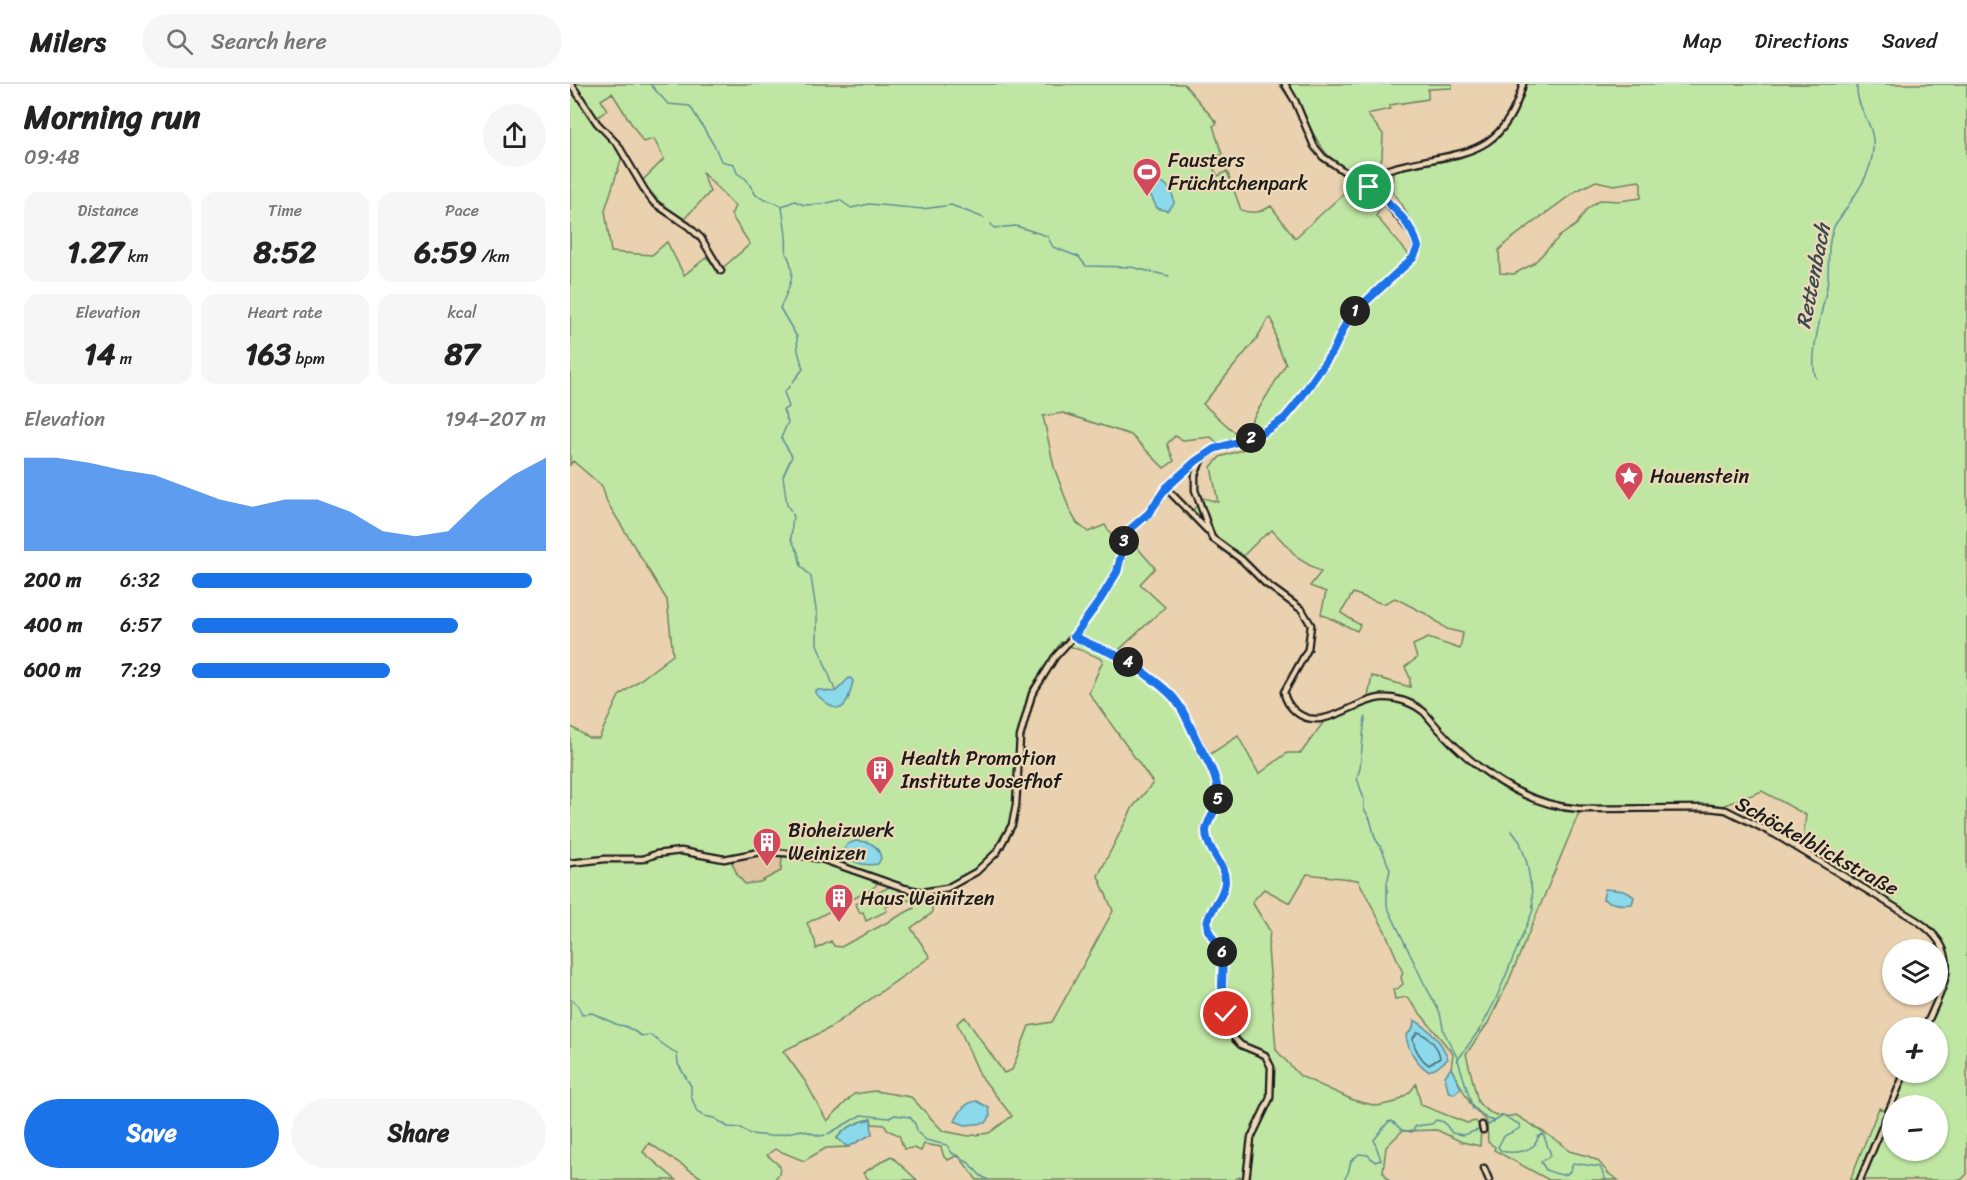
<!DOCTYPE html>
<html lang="en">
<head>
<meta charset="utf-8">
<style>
	body { margin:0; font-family:Sriracha,sans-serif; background:#f6f6f6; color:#222; height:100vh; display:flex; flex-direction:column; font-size:22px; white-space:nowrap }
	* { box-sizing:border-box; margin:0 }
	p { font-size:20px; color:#767676 }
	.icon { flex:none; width:33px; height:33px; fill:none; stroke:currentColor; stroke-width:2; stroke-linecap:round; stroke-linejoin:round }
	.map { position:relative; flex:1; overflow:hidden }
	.details { display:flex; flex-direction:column; background:#fff; width:570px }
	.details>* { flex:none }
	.buttons { position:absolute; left:1312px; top:855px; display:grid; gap:12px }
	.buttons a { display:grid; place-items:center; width:66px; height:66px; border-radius:50%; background:#fff; box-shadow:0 2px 4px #0004; font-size:30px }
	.pin { position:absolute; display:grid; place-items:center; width:51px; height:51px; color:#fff; margin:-26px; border:3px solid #fff; border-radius:50%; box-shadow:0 2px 6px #0007 }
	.km { position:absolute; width:30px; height:30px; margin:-15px; border-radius:50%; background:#222; color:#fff; font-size:16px; line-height:30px; text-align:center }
	.round { display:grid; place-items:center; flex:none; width:63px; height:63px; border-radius:32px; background:#f6f6f6 }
	.headline { display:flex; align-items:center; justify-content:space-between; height:102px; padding:0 24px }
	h1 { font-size:33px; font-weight:700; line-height:45px }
	.metrics { display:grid; grid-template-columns:repeat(3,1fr); gap:9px; height:102px; padding:6px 24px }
	.metrics div { display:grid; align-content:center; border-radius:15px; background:#f6f6f6; text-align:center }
	.metrics b { font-size:30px; font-weight:700 }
	.metrics small { font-size:16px; font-weight:400 }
	.metrics p { font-size:16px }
	.chart { height:168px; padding:12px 24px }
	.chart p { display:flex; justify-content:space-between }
	.chart svg { width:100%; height:108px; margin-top:6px; fill:#1a73e8; opacity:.7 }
	.action { display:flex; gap:12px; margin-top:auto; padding:12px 24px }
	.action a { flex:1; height:69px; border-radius:36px; background:#1a73e8; color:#fff; font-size:24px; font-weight:700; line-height:69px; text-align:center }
	.action a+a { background:#f6f6f6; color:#222 }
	ul { padding:0 24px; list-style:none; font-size:20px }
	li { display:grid; grid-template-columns:96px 72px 1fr; align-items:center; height:45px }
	li i { height:15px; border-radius:8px; background:#1a73e8 }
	header { display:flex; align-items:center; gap:36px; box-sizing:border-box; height:84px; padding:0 30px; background:#fff; border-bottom:2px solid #e0e0e0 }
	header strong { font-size:28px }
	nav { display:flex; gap:33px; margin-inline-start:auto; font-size:21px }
	.search { width:420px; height:54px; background:#f6f6f6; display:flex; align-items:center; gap:15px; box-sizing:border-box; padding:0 21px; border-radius:33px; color:#767676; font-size:22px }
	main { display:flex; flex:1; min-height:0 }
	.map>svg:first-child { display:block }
	.built { fill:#dfc2a0 }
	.green { fill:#bfe7a3; stroke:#6e8260; stroke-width:1.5; fill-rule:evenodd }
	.water { fill:#8bd9ea; stroke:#5f8d98; stroke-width:1.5 }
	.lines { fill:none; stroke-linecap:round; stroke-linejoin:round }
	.shore { stroke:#48686e; stroke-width:1.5 }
	.stream { stroke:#5f8d98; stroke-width:1.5 }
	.minor-casing { stroke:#1c1c1c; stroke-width:9 }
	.minor { stroke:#edd8b7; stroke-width:4.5 }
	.route-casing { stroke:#fff; stroke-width:12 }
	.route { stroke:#1a73e8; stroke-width:8 }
	.labels { text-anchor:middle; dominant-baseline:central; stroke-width:4.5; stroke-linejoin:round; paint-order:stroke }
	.poi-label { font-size:20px; fill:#1c1c1c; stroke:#edd8b7; text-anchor:start }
	.street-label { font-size:20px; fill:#1c1c1c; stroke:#edd8b7 }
	.water-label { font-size:21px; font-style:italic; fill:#384b50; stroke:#edd8b7 }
</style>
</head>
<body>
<header>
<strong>Milers</strong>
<div class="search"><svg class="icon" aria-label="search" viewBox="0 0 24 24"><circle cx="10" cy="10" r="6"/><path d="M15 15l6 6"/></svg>Search here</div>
<nav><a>Map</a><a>Directions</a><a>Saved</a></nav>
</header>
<main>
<section class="details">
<div class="headline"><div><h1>Morning run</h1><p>09:48</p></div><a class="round"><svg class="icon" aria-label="share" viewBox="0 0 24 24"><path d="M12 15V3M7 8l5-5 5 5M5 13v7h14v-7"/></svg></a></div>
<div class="metrics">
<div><p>Distance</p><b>1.27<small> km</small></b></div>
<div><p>Time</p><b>8:52</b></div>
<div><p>Pace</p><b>6:59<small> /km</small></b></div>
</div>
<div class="metrics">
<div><p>Elevation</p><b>14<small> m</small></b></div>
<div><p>Heart rate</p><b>163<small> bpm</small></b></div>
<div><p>kcal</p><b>87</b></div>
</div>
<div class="chart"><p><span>Elevation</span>194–207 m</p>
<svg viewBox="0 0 160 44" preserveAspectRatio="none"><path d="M0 44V6L10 6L20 8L30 11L40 13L50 18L60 23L70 26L80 23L90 23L100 28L110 36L120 38L130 36L140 23L150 13L160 6V44z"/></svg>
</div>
<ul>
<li><b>200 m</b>6:32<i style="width:96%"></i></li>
<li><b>400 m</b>6:57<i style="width:75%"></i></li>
<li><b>600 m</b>7:29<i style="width:56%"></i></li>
</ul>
<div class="action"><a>Save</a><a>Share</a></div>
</section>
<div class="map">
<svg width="1397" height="1096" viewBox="0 0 1397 1096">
	<rect width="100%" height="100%" fill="#ead1af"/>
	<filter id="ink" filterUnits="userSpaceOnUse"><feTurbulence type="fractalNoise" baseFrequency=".0167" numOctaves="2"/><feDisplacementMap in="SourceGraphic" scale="12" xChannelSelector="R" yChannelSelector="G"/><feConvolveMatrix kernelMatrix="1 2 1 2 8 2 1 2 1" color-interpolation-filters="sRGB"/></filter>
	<g filter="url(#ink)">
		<path class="built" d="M195 770 212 773 211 787 190 798 175 800 168 792 162 779 170 773Z"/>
		<path class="green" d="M0 0H614L647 39 643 42 652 70 639 78 648 92 657 87 671 126C683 130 690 129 701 122L725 154 783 101 797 106 814 119 806 132 840 172 846 149C838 135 834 118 822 108L823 87 890 74 910 66 930 52 943 35 956 3 950 0H1397V1090L1391 1096H1292L1323 1022V1066H1368V1022L1323 1021 1338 989 1368 988V944L1358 943 1380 890 1379 873 1372 857 1354 838 1232 764 1236 731 1192 707 1152 722 1011 724 937 901 918 939 896 970 908 1018C917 1030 932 1035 946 1031L991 1059 999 1067 1018 1072 1028 1077 1039 1090 1048 1096H979L924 1066 925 1063 918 1058 917 1038 901 1021 881 984 883 970 837 913 825 915 823 905H827L833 900 831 893 833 889 815 847 788 796 737 790 720 819 694 805 682 818 700 847 698 864 706 966 730 992 783 1016 807 1022 826 1018 840 1008 846 1000 851 1021 897 1039 905 1037 911 1042 910 1062 892 1058 867 1046 832 1047 816 1063 813 1088 819 1096H679L670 1093 664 1096H407L388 1071 378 1076 374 1073 371 1063 354 1060 351 1067 344 1064 334 1065 329 1051 317 1046 315 1041 302 1040 301 1035C288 1038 275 1043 267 1054L278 1063 256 1064 234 1077 205 1065 197 1071 210 1082 209 1090 204 1096H135L79 1059 73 1068 106 1096H0V642L19 654H29L49 612 103 571 97 516 37 418 32 402 3 377 0 381ZM42 9 73 58 84 55 94 75 72 97 91 120 113 136 140 108 132 88 165 122 161 131 180 160 148 188 137 173 114 191 97 158 82 171 41 168 35 126 52 73 43 59 23 37 37 26 31 16ZM1026 97 1044 101 1069 97 1071 99V114L1050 117 1030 116 1017 125 1006 141 990 152 963 180 944 190 930 189 929 166 937 158 1006 107ZM701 234 703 238 707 261 716 280 671 354 633 320 687 254 698 235ZM493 329 561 351 594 384 604 377 597 360 605 352 613 356 641 353 647 359 671 355 678 361V364L650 373 641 383 648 418 633 414 619 431 640 454 668 477 690 455 702 446 729 475 751 488 740 502 756 508 751 530 787 547 790 541 771 529 783 509 813 520 825 514 858 531 877 545 893 549 890 565 858 554 843 561 847 574 835 583 840 594V603L802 592 797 619 755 636 731 669H717L689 690 668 652 639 671 630 653 599 611 545 573 550 565 595 523 570 500 585 484 559 454 545 457 535 441 518 448 507 439 500 427 484 383 473 332ZM491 558C504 565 519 568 533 576L519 609 583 699 563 723 528 792 543 827 482 938 459 942 442 986 434 989 395 933 387 939 410 991 442 1032 419 1049 399 1052 373 1047 341 1013 305 1007 284 1010 257 1037 235 997 213 967 258 945 360 873 341 844 362 829V810L343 820 344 824 271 863 264 862 261 857 246 865 245 857 237 839 302 805 307 800V796C278 785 243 771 212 773L211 787 190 798 175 800 168 792 162 779 173 771 190 768 251 775 352 808 387 800 420 776 442 741 450 649 460 605Z
			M709 0H882V4L858 5V15L820 21V25L797 30 813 50 812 74 800 100C756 80 746 60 729 16L721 17Z
			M319 803 342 807 344 814 337 817 335 813 315 823 317 827 296 837 293 828 290 829 286 820Z
			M1309 1024 1316 1027 1287 1096H1280Z
			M321 1072 347 1096H299L293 1089Z"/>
		<path class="water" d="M584 94C596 98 604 107 604 120L597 127 587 124 580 110 577 97Z
			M279 594 282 595 283 597C276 629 270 633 245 609V606C252 604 259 610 266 607Z
			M285 757C299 757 308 760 311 774L308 780C295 782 277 780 274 765L278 760Z
			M1035 805C1046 806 1056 805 1064 813L1062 820C1052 821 1041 820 1033 815Z
			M844 936C859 944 873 959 878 975L865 985 858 987C848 980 838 967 836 952L843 944Z
			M881 984 891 1004 884 1010 878 1007 875 992Z
			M407 1017 419 1024 420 1032 416 1039 395 1041 385 1037C391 1026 394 1019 407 1017Z
			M301 1035 302 1050 278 1063 267 1054C275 1043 288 1038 301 1035Z"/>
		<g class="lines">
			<path class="shore" d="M848 948C858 952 869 963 870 974L859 981C851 976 843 962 843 954Z"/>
			<path class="stream" d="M80 0 98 20 120 22 145 63 151 77 164 80 167 89 176 95 186 111 212 122 225 117 234 121 253 120 270 116 281 124 299 120 353 125 381 121 414 134
				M212 123C214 139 218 154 216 169 228 189 219 204 210 224L227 253 228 267 233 285 222 299
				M421 140 424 144 446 142 477 152 483 163 509 173 516 182 561 183 599 192
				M1246 294C1238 273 1253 225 1257 203 1260 184 1256 161 1264 143 1266 138 1271 133 1274 128 1287 108 1301 90 1303 66 1306 38 1285 27 1287 0
				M220 302 214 308 219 323 213 326 218 338 211 354 222 372 213 392 217 421 221 427
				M223 430 221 455 228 468 231 482 241 493 247 532V560L265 606
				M795 633 790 684 787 694 794 715V725L800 735 805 754 812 765 820 786 817 799V822L853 897 870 929 874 948 887 973 903 1025
				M0 915 8 922 12 931 22 929 48 941 55 942 72 952 80 951 107 970 108 980 121 1002V1012L127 1028 134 1032 144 1034 158 1043 171 1044 180 1050 202 1052 232 1046 250 1052 255 1051
				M887 977 912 942 926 915 963 826 962 808 957 779 950 758 941 746
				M906 1025 917 1035 925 1037
				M915 1043 933 1032 949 1040 950 1044C935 1054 937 1045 928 1063L931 1067C943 1070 966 1068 968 1053L973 1050 981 1071 971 1078 976 1086C989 1091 1000 1096 1003 1079L1030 1083 1036 1096
				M258 1050 291 1031 319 1034 325 1031 340 1033 345 1040 348 1049 356 1056 377 1061 382 1069 399 1079 410 1091 418 1096
				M774 1096 778 1089 781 1077 789 1070 798 1071 805 1078 811 1076 804 1056 818 1038 822 1037 832 1046 842 1048 846 1042 862 1040 866 1036 874 1038 882 1049 893 1051 911 1045"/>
			<g class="minor-casing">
				<path id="minor" d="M1 0 27 39 48 61 77 110 84 119 118 142 131 154 151 187
					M789 97C797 89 808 88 819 85 883 66 931 81 953 0
					M632 374 625 391V406L642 454 672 476 695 499 732 526 741 541 738 565 714 608C715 616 720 623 726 628 751 649 784 617 810 614 825 612 843 619 854 628 893 676 947 721 1010 725L1139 724 1156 726 1206 751 1346 836C1396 869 1374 900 1355 944
					M596 404 637 446
					M504 552C520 562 538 565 553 575 569 585 588 598 601 611 614 624 622 646 630 662 638 678 649 696 648 714 648 727 637 735 636 747 636 766 656 779 655 798 654 813 640 825 637 839L638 846 653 871V918L665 955 671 961 695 971 701 983 700 1014 681 1054 676 1096
					M0 779 35 775H73L86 770 111 767 154 775 190 768 216 769 251 775 334 804 352 808 377 804 406 788 427 768 442 741 446 721 450 653 462 610 485 573 504 552 539 502 550 480 557 448 579 429 601 399 626 377 649 363 687 352 714 335 725 322 763 267 779 233 832 185 843 174 847 163 842 149 812 113 753 73 744 62 725 17 715 0
					M912 1041 913 1046
					M914 1084 919 1096
					M1290 1096 1335 988"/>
			</g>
			<use href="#minor" class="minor"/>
		</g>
	</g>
	<g class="lines" filter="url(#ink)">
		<g class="route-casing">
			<path id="route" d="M656 930 652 902 653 871 638 846 637 839C640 825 654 813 655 798 656 779 636 766 636 747 637 735 648 727 648 714 649 695 638 678 630 663 621 646 614 624 601 611 588 598 569 585 554 575 538 566 520 562 504 552L530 516 547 488 557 448 579 429 596 404 626 377 644 365 687 352 714 335 725 322 763 267 779 233 843 174 848 163C842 139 818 117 799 103"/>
		</g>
		<use href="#route" class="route"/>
	</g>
	<defs>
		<g id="stadium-pin" transform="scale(1.5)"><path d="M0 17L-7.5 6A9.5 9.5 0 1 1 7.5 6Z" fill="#d1495b" stroke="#edd8b7"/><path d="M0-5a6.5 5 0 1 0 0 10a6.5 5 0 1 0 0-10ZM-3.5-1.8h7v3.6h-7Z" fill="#fff"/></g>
		<g id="sight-pin" transform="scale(1.5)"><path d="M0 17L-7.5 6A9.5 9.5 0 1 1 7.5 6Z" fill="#d1495b" stroke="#edd8b7"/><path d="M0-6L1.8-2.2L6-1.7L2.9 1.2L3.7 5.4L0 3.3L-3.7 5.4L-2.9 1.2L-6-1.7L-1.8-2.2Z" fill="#fff"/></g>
		<g id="building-pin" transform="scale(1.5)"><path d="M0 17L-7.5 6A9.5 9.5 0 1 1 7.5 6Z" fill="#d1495b" stroke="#edd8b7"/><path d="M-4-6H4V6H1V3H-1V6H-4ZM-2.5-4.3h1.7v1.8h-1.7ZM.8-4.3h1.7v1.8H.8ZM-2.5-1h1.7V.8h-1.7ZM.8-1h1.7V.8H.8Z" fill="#fff"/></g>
	</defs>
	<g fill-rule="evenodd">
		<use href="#stadium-pin" x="577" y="88"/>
		<use href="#sight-pin" x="1059" y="392"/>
		<use href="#building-pin" x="310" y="686"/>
		<use href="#building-pin" x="197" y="758"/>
		<use href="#building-pin" x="269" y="814"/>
	</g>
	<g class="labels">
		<g class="poi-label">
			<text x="598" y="76">Fausters<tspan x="598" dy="23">Früchtchenpark</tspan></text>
			<text x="1080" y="392">Hauenstein</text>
			<text x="331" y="674">Health Promotion<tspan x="331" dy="23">Institute Josefhof</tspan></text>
			<text x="218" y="746">Bioheizwerk<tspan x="218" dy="23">Weinizen</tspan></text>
			<text x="290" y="814">Haus Weinitzen</text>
		</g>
		<g class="street-label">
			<text transform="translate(1247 762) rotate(29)">Schöckelblickstraße</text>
		</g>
		<g class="water-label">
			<text transform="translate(1243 192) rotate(-79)">Rettenbach</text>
		</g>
	</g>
</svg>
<div class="buttons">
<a><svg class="icon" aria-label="layers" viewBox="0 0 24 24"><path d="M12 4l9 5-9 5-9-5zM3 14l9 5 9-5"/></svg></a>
<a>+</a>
<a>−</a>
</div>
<div class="pin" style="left:799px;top:103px;background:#1e9e55"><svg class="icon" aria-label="arrive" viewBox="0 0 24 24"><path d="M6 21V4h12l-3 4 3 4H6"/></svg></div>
<div class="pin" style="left:656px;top:930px;background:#d93025"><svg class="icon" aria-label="check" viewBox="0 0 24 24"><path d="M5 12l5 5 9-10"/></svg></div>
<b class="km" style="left:785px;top:227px">1</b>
<b class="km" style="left:681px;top:354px">2</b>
<b class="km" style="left:554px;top:457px">3</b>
<b class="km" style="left:558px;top:578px">4</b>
<b class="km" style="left:648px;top:715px">5</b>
<b class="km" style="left:652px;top:868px">6</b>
</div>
</main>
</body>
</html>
